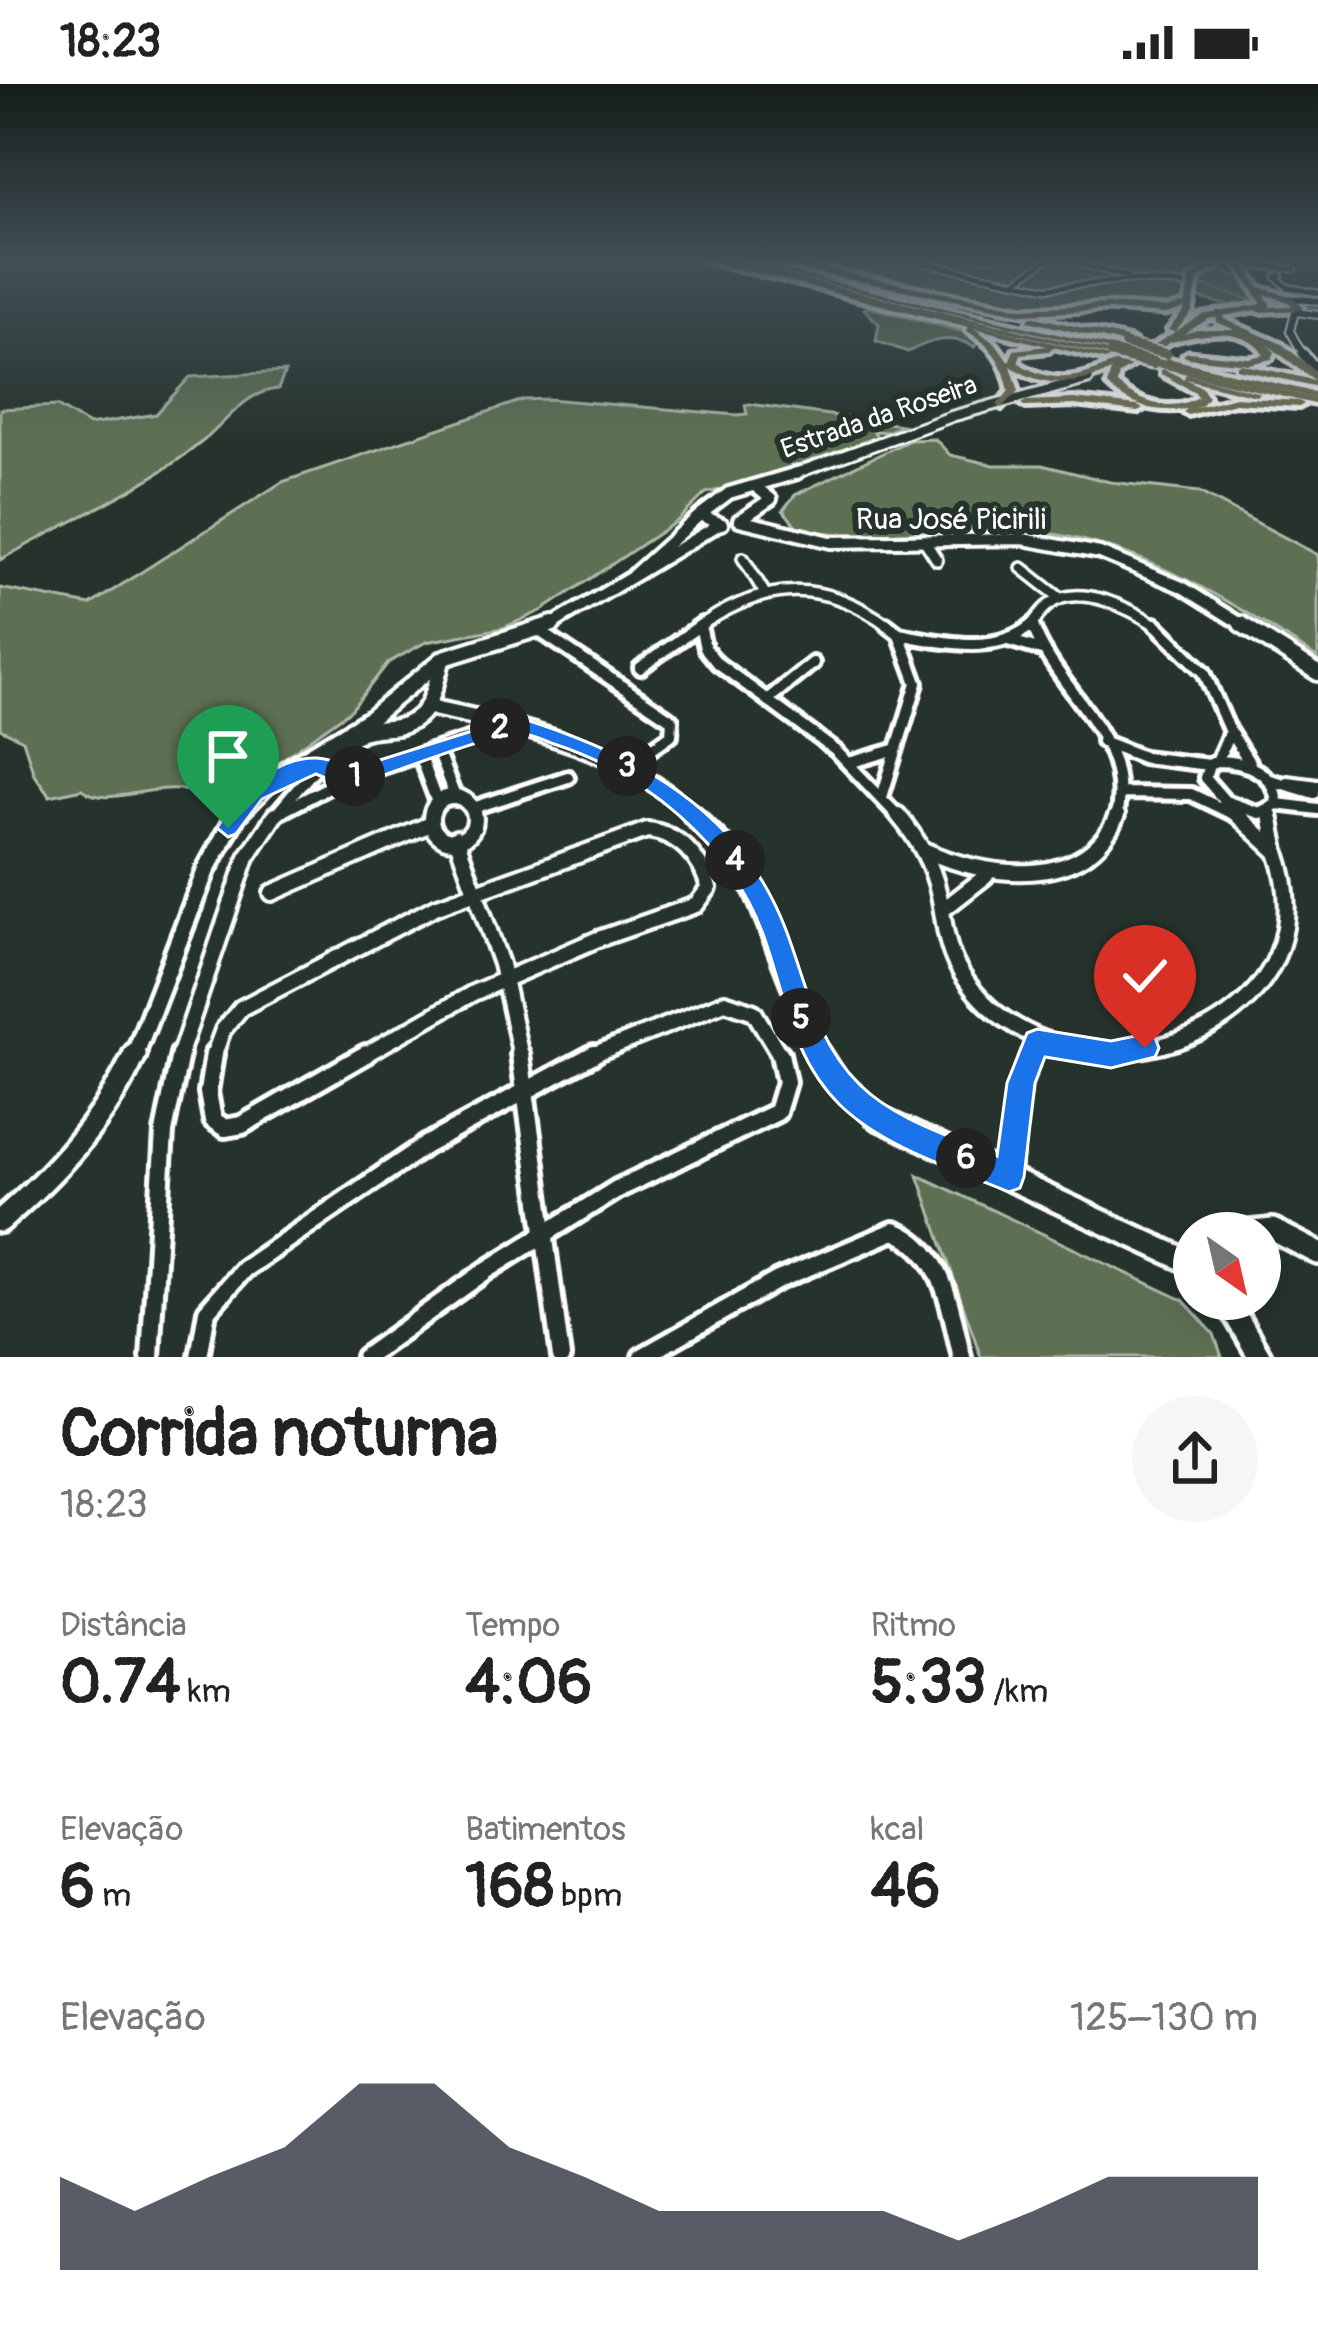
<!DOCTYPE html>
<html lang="pt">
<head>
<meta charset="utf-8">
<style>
	body { margin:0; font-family:Pangolin,sans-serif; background:#f6f6f6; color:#222; height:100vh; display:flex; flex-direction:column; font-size:45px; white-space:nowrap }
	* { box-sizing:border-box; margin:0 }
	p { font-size:39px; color:#767676 }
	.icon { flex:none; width:66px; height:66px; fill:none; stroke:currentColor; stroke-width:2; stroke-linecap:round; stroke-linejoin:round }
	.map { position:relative; height:1273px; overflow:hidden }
	.panel { display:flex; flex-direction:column; background:#fff; flex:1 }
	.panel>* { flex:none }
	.needle { width:78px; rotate:146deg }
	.buttons { position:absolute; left:1173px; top:1128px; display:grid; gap:24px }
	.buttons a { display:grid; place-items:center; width:108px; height:108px; border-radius:50%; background:#fff; box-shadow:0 6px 30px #0003; font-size:60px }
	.pin { position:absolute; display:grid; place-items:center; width:102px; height:102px; color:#fff; margin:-123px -51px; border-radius:50% 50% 50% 0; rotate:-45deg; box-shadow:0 0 12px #0007 }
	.pin .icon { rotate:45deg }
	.km { position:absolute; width:60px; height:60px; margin:-30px; border-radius:50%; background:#222; color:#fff; font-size:33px; line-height:60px; text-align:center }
	.round { display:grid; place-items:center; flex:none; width:126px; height:126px; border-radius:63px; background:#f6f6f6 }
	.headline { display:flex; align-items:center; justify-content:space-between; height:204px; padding:0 60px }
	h1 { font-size:66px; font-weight:700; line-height:90px }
	.figures { display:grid; grid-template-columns:repeat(3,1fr); gap:18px; height:204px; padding:12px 60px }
	.figures div { display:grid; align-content:center }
	.figures b { font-size:60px; font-weight:700 }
	.figures small { font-size:33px; font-weight:400 }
	.figures p { font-size:33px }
	.chart { height:336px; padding:24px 60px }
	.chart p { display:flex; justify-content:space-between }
	.chart svg { width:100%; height:216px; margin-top:12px; fill:#111827; opacity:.7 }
	.status { display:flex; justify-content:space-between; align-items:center; height:84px; padding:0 60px; background:#fff; direction:ltr }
	.status svg { height:33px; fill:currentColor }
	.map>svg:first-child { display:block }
	.green { fill:#5d6f52; stroke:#aeb7a8; stroke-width:3 }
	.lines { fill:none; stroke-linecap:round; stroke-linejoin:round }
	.stream { stroke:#90a6a6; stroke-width:3 }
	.minor-far4-casing { stroke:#fff; stroke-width:9 }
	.minor-far3-casing { stroke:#fff; stroke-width:16 }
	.minor-far2-casing { stroke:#fff; stroke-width:20 }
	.minor-far1-casing { stroke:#fff; stroke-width:22 }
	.minor-casing { stroke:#fff; stroke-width:26 }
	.tertiary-far5-casing { stroke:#fff; stroke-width:10 }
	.tertiary-far4-casing { stroke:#fff; stroke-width:15 }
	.tertiary-far3-casing { stroke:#fff; stroke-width:18 }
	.tertiary-far2-casing { stroke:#fff; stroke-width:22 }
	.tertiary-far1-casing { stroke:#fff; stroke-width:26 }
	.tertiary-casing { stroke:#fff; stroke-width:30 }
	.primary-casing { stroke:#fff; stroke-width:10 }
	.trunk-casing { stroke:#fff; stroke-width:9 }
	.motorway-casing { stroke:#fff; stroke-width:9 }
	.minor-far4 { stroke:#26332d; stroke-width:4.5 }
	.minor-far3 { stroke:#26332d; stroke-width:9 }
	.minor-far2 { stroke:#26332d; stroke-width:10 }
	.minor-far1 { stroke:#26332d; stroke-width:14 }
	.minor { stroke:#26332d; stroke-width:16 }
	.tertiary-far5 { stroke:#26332d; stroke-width:6 }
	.tertiary-far4 { stroke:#26332d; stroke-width:9 }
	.tertiary-far3 { stroke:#26332d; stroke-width:10 }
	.tertiary-far2 { stroke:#26332d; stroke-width:14 }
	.tertiary-far1 { stroke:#26332d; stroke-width:16 }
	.tertiary { stroke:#26332d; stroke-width:21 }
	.primary { fill:#716f52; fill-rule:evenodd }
	.trunk { fill:#716f52; fill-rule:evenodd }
	.motorway { fill:#716f52; fill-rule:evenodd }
	.trunk-bridge-far1-casing { stroke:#fff; stroke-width:14; stroke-linecap:butt }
	.trunk-bridge-casing { stroke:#fff; stroke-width:18; stroke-linecap:butt }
	.motorway-bridge-casing { stroke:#fff; stroke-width:14; stroke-linecap:butt }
	.trunk-bridge-far1 { stroke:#716f52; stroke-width:9 }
	.trunk-bridge { stroke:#716f52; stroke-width:12 }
	.motorway-bridge { stroke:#716f52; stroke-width:9 }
	.route { fill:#1a73e8; stroke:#fff; stroke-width:3 }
	.labels { text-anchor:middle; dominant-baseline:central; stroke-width:12; stroke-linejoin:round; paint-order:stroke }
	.far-street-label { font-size:27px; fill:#fff; stroke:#26332d }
	.street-label { font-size:30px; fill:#fff; stroke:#26332d }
</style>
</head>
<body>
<div class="status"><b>18:23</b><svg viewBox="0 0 49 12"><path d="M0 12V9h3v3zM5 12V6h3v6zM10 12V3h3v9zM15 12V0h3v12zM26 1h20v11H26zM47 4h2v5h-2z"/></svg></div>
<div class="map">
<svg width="1318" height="1273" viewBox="0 0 1318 1273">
	<rect width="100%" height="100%" fill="#26332d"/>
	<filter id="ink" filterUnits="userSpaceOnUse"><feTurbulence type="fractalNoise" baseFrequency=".00833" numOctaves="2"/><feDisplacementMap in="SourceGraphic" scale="24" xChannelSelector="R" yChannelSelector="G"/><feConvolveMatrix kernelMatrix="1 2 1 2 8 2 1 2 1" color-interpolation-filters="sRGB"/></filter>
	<g filter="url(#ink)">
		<path class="green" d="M777 176H1219L1184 197 1190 209 1186 223C1051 242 907 211 777 176Z
			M1210 187 1242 192 1264 220 1237 224 1196 213 1194 198Z
			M868 223 972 250 979 257 974 263C951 249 928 257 908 268L876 257 879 240 864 225Z
			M285 288 278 305C244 308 229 336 203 357 146 404 65 439 0 476V325L57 322 89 341 156 330 190 293Z
			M548 315 737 331 747 330 745 321 750 320 902 341 887 348 873 347 878 353 757 398 706 409 677 437 543 526 503 544 426 558 388 579 351 626 244 703 228 725 215 729C206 721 196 709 185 706 152 699 104 725 82 705L50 712 34 690 23 656 0 645V504L90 521 282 398 523 316Z
			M935 355 950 371 994 381H1042L1110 398 1199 408 1318 471V575C1224 511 1118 447 1001 445 940 444 878 454 817 448L797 443 783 426 795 411 910 356Z
			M918 1091 1183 1216 1214 1250 1222 1273H981Z"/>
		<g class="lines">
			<path class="stream" d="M1150 176 1179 190
				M1199 201 1255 217
				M1272 219 1294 222
				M1306 223 1318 225"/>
			<g class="minor-far4-casing">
				<path id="minor-far4" d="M910 176 1047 204 1130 196 1183 201
					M1065 176 1128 193
					M1251 182 1295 185
					M1281 191 1276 193 1287 203 1318 209
					M1019 195 1047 176"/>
			</g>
			<g class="minor-far3-casing">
				<path id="minor-far3" d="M924 456 937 476
					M743 474 764 508
					M1022 484 1060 514
					M698 543C765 497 824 494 890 543
					M1030 543C1036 536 1041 526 1049 521 1079 497 1133 526 1159 543"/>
			</g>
			<g class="minor-far2-casing">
				<path id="minor-far2" d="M1155 540 1204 588 1230 648
					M1033 542C1056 608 1134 651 1116 734
					M701 546 705 564 717 579 836 667 900 734
					M541 548 672 636 671 651 627 682
					M899 550C942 558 996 572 1033 540
					M1008 556 1045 567
					M640 584 702 540
					M767 616 813 579
					M1102 657 1143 673 1209 681
					M437 667 456 715
					M420 673 438 721
					M1217 677C1246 677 1275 688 1277 720L1259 729 1225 717 1205 694 1209 681Z
					M1217 677 1230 648 1250 680
					M849 679 894 666
					M1270 696 1314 709
					M1287 698 1318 702
					M1121 709 1191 710 1241 734
					M882 713 917 599 899 550 886 540
					M1277 720 1318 725
					M476 723 568 693
					M1269 727 1270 734
					M281 728 344 695
					M273 734 317 682 335 691 354 692 508 642"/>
			</g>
			<g class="minor-far1-casing">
				<path id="minor-far1" d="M431 735a22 22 0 1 1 44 0a22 22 0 1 1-44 0Z
					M898 731C918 755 932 779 939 811 944 834 945 860 957 882 1014 986 1170 994 1250 912 1289 871 1295 820 1277 768
					M1237 731 1277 768 1270 731
					M456 754 501 880 521 973
					M924 766C985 794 1087 808 1117 731
					M272 809 428 741
					M945 824 986 792
					M179 973 247 773 275 731
					M213 973 223 946 241 924 435 823 647 746C679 749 701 774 709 804L696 821 598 855 473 909 361 973
					M587 973 725 918 754 928 781 973
					M1031 973 1037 958"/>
			</g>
			<g class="minor-casing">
				<path id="minor" d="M214 970 208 1008 213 1036 225 1044 242 1041 366 970
					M520 970 561 1273
					M1009 1093 1021 999 1032 970
					M150 1273 164 1048 180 970
					M199 1273 207 1227 244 1185 426 1061 594 970
					M365 1273 487 1186 617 1105 777 1028 786 998 780 970
					M642 1273 778 1196 894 1147C945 1166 950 1226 962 1273"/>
			</g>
			<g class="tertiary-far5-casing">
				<path id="tertiary-far5" d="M1286 214 1318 217
					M1304 272 1290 247 1295 228 1318 231"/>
			</g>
			<g class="tertiary-far4-casing">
				<path id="tertiary-far4" d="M1302 269 1318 287
					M788 392 953 332 1088 295"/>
			</g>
			<g class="tertiary-far3-casing">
				<path id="tertiary-far3" d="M743 434 771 415 756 403
					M739 436 831 458 1023 455 1100 469 1182 503 1246 543
					M722 440 700 431 729 409 797 389
					M633 491 700 431
					M548 543 720 440"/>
			</g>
			<g class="tertiary-far2-casing">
				<path id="tertiary-far2" d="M1241 540 1318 589
					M429 623C521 643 627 664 696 734
					M286 691C320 681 331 665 360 649 371 644 385 645 397 643 431 636 434 606 442 577
					M235 734 282 687 372 633 444 574 553 540"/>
			</g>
			<g class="tertiary-far1-casing">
				<path id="tertiary-far1" d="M693 731 722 760 754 806 820 973
					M134 973 206 786 236 731"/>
			</g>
			<g class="tertiary-casing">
				<path id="tertiary" d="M819 970 835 995 878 1034 1194 1180
					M0 1137C55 1089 104 1037 135 970
					M1243 1149 1273 1146 1318 1169
					M1226 1215 1260 1273"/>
			</g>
			<g class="primary-casing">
				<path id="primary" d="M703 176H715L1110 273 1105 276 1053 263 1049 267 1021 270 1018 278C1042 296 1069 297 1097 286 1108 282 1114 277 1125 279L1175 248 1168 246 1184 227 1190 194 1219 176H1228L1198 195 1192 228 1175 248 1202 231 1262 220 1234 176H1241L1259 203 1293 213 1302 222V226L1260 228 1256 226 1208 235 1119 290 1117 300C1139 319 1172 329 1198 313L1195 308 1161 290V286L1164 285 1184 295 1185 291 1188 290 1261 309 1256 312 1186 295 1203 304 1208 313 1202 321 1193 324 1235 313 1299 317 1304 320 1299 323 1235 319 1188 331 1183 328 1187 325C1157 329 1129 323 1107 301L1111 287C1077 301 1043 305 1011 282L1019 307 1002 324 997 321 1009 307C1004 279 991 261 967 247L969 243ZM1264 210 1287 217 1292 222 1269 223 1271 221ZM974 244 1047 262 1014 266 1009 278 997 261Z
					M1074 315 1138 322 1143 325 1138 328 1074 321 1026 323 1021 320 1026 317Z"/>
			</g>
			<g class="trunk-casing">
				<path id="trunk" d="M708 176H721L1116 269 1111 272Z
					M766 176H779L1023 224 1108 220 1166 224 1190 218 1194 221 1166 230 1108 226 1023 230 822 190Z
					M1216 227H1222L1224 235 1282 260 1318 289V303L1237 285V281L1241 280 1314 296 1268 261 1275 268 1272 275 1249 280 1188 274 1183 271 1188 268 1249 274 1264 271C1246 242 1202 249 1172 258L1167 255 1197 246H1235L1217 238Z
					M1031 232 1131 255 1136 258 1131 261 1028 237Z
					M1153 276 1318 315V321L1149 281 1148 279Z"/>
			</g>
			<g class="motorway-casing">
				<path id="motorway" d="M725 176H738L1122 265 1117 268Z
					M1158 272 1318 309V315L1154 277V273Z"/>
			</g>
			<use href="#minor-far4" class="minor-far4"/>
			<use href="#minor-far3" class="minor-far3"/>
			<use href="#minor-far2" class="minor-far2"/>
			<use href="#minor-far1" class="minor-far1"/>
			<use href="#minor" class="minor"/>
			<use href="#tertiary-far5" class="tertiary-far5"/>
			<use href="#tertiary-far4" class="tertiary-far4"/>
			<use href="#tertiary-far3" class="tertiary-far3"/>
			<use href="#tertiary-far2" class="tertiary-far2"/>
			<use href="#tertiary-far1" class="tertiary-far1"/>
			<use href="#tertiary" class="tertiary"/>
			<use href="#primary" class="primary"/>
			<use href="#trunk" class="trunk"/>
			<use href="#motorway" class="motorway"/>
			<g class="trunk-bridge-far1-casing">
				<path id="trunk-bridge-far1" d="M1111 269 1126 272"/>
			</g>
			<g class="trunk-bridge-casing">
				<path id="trunk-bridge" d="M1113 269 1153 279"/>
			</g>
			<g class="motorway-bridge-casing">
				<path id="motorway-bridge" d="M1125 260 1167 270"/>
			</g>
			<use href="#trunk-bridge-far1" class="trunk-bridge-far1"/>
			<use href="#trunk-bridge" class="trunk-bridge"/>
			<use href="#motorway-bridge" class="motorway-bridge"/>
		</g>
	</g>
	<linearGradient id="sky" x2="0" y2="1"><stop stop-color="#151c19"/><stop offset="0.5" stop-color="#415057"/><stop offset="1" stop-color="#415057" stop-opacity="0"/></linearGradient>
	<rect width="1318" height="354" fill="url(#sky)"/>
	<path class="route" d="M517 633C634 669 740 724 786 846 807 901 816 958 860 1001 896 1036 951 1052 997 1072L1007 999 1027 949 1037 945 1111 957 1145 950 1155 954 1159 964 1155 973 1111 984 1045 973 1035 999 1024 1093 1020 1104 1009 1108C954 1085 883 1063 840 1021 792 974 785 911 763 850 730 760 644 689 554 660 544 656 531 650 520 649 501 647 391 689 364 698L342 701 316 690 262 715 236 750 228 753 217 744C236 711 276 672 317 674 336 675 342 684 364 681Z"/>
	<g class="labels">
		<g class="far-street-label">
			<text transform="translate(879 333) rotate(-19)">Estrada da Roseira</text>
		</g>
		<g class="street-label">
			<text x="951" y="435">Rua José Picirili</text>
		</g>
	</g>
</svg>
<div class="buttons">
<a><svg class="needle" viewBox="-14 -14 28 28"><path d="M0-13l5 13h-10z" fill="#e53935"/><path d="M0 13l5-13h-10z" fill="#767676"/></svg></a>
</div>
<div class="pin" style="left:228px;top:744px;background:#1e9e55"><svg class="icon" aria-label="arrive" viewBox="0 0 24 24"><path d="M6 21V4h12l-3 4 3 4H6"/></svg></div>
<div class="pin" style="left:1145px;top:964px;background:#d93025"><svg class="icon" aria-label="check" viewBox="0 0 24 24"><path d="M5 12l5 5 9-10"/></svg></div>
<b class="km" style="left:355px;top:692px">1</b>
<b class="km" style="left:500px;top:644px">2</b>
<b class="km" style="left:627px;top:682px">3</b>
<b class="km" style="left:735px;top:776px">4</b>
<b class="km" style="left:801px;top:934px">5</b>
<b class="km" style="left:966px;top:1074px">6</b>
</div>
<section class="panel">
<div class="headline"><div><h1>Corrida noturna</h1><p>18:23</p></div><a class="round"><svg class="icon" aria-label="share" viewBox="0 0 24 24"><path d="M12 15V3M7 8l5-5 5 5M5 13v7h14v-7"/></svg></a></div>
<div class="figures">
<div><p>Distância</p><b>0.74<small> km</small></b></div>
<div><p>Tempo</p><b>4:06</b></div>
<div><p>Ritmo</p><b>5:33<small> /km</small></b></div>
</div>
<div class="figures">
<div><p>Elevação</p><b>6<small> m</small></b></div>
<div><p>Batimentos</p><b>168<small> bpm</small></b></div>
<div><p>kcal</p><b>46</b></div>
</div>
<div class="chart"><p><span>Elevação</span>125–130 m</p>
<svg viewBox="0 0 160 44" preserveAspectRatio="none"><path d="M0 44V25L10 32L20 25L30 19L40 6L50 6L60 19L70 25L80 32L90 32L100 32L110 32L120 38L130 32L140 25L150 25L160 25V44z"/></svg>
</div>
</section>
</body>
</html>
